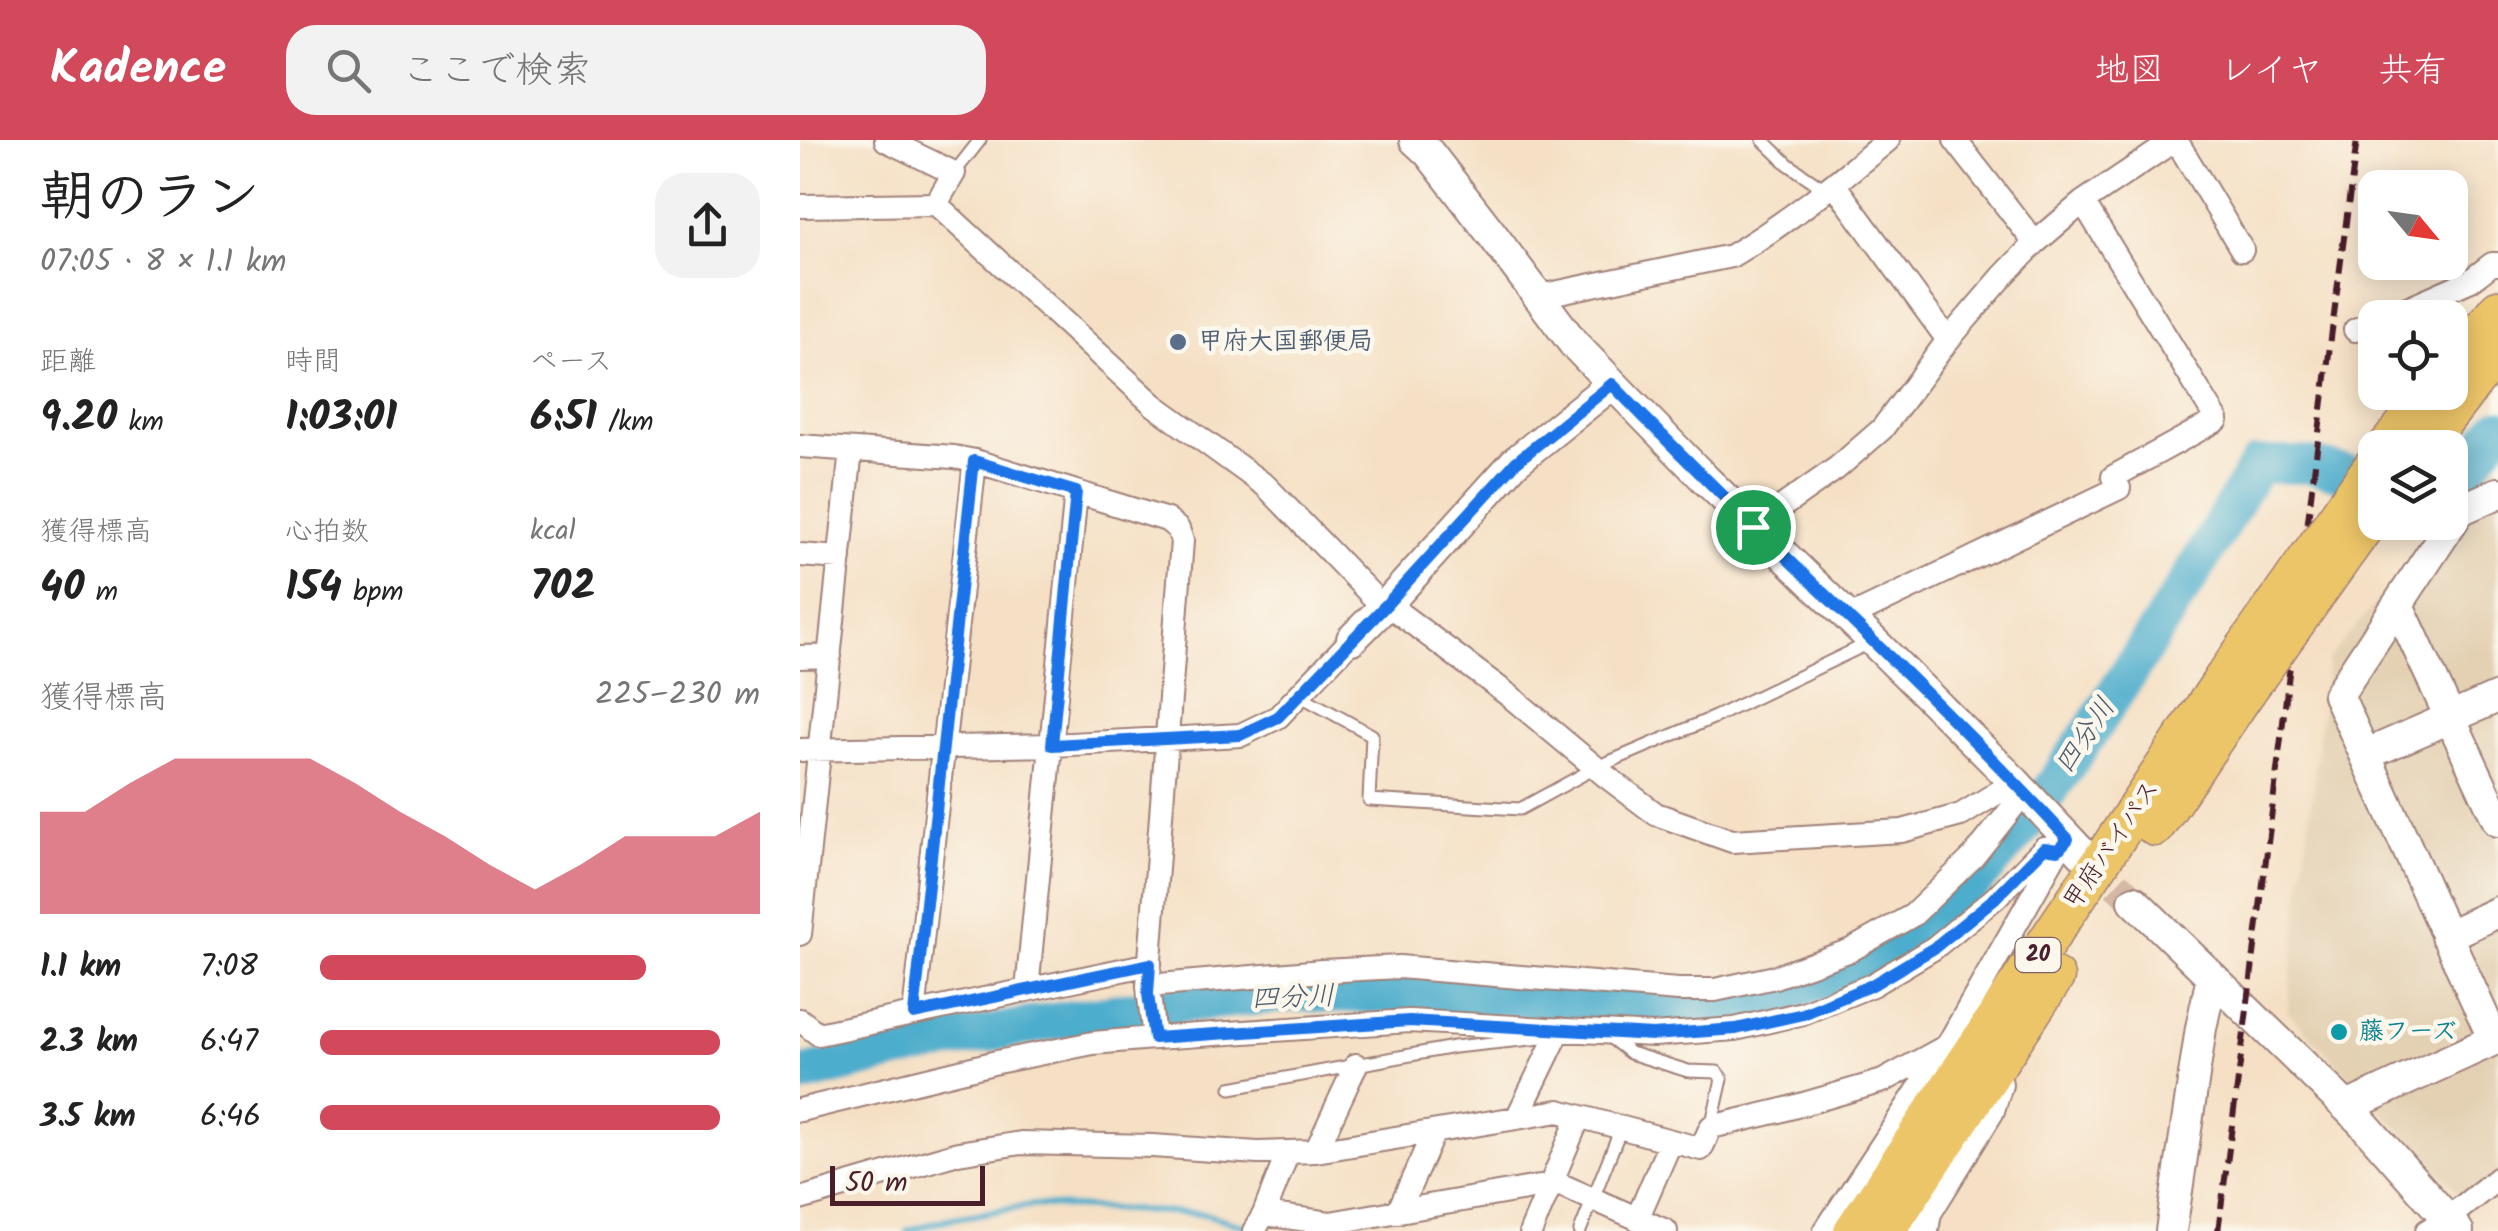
<!DOCTYPE html>
<html lang="ja">
<head>
<meta charset="utf-8">
<style>
	body { margin:0; font-family:Kalam,"Klee One",sans-serif; background:#f2f2f2; color:#222; height:100vh; display:flex; flex-direction:column; font-size:38px; white-space:nowrap }
	* { box-sizing:border-box; margin:0 }
	p { font-size:32px; color:#767676 }
	.icon { flex:none; width:55px; height:55px; fill:none; stroke:currentColor; stroke-width:2; stroke-linecap:round; stroke-linejoin:round }
	.map { position:relative; flex:1; overflow:hidden }
	.drawer { display:flex; flex-direction:column; background:#fff; width:800px }
	.drawer>* { flex:none }
	.needle { width:65px; rotate:119deg }
	.controls { position:absolute; left:1558px; top:30px; display:grid; gap:20px }
	.controls a { display:grid; place-items:center; width:110px; height:110px; border-radius:20px; background:#fff; box-shadow:0 5px 25px #0003; font-size:50px }
	.scale { position:absolute; left:30px; bottom:25px; width:155px; box-sizing:border-box; padding-left:10px; border:5px solid #4a1f2b; border-top:0; font-size:28px; line-height:35px; white-space:nowrap; color:#4a1f2b; -webkit-text-stroke:8px #fbf7ec; paint-order:stroke }
	.pin { position:absolute; display:grid; place-items:center; width:85px; height:85px; color:#fff; margin:-42px; border:5px solid #fff; border-radius:50%; box-shadow:0 2px 10px #0007 }
	.round { display:grid; place-items:center; flex:none; width:105px; height:105px; border-radius:30px; background:#f2f2f2 }
	.overview { display:flex; align-items:center; justify-content:space-between; height:170px; padding:0 40px }
	h1 { font-size:55px; font-weight:700; line-height:75px }
	.figures { display:grid; grid-template-columns:repeat(3,1fr); gap:15px; height:170px; padding:10px 40px }
	.figures div { display:grid; align-content:center }
	.figures b { font-size:42px; font-weight:700 }
	.figures small { font-size:28px; font-weight:400 }
	.figures p { font-size:28px }
	.chart { height:280px; padding:20px 40px }
	.chart p { display:flex; justify-content:space-between }
	.chart svg { width:100%; height:180px; margin-top:10px; fill:#d1495b; opacity:.7 }
	ul { padding:0 40px; list-style:none; font-size:32px }
	li { display:grid; grid-template-columns:160px 120px 1fr; align-items:center; height:75px }
	li i { height:25px; border-radius:12px; background:#d1495b }
	header { display:flex; align-items:center; gap:60px; box-sizing:border-box; height:140px; padding:0 50px; background:#d1495b; color:#fff }
	header strong { font-size:48px }
	nav { display:flex; gap:55px; margin-inline-start:auto; font-size:35px }
	.search { width:700px; height:90px; background:#f2f2f2; display:flex; align-items:center; gap:25px; box-sizing:border-box; padding:0 35px; border-radius:30px; color:#767676; font-size:38px }
	main { display:flex; flex:1; min-height:0 }
	.map>svg:first-child { display:block }
	.built { fill:#e4d1b4 }
	.lines { fill:none; stroke-linecap:round; stroke-linejoin:round }
	.stream { stroke:#4dadcc; stroke-width:6 }
	.river { stroke:#4dadcc; stroke-width:38 }
	.tertiary-tunnel { stroke:#d3b9a6; stroke-width:30; stroke-dasharray:30 15; stroke-linecap:butt }
	.service-casing { stroke:#a08078; stroke-width:15 }
	.minor-casing { stroke:#a08078; stroke-width:26 }
	.tertiary-casing { stroke:#a08078; stroke-width:34 }
	.trunk-casing { stroke:#a08078; stroke-width:41 }
	.service { stroke:#fff; stroke-width:11 }
	.minor { stroke:#fff; stroke-width:22 }
	.tertiary { stroke:#fff; stroke-width:30 }
	.trunk { stroke:#edc569; stroke-width:38 }
	.rail { stroke:#4a1f2b; stroke-width:6; stroke-dasharray:15 8; stroke-linecap:butt }
	.trunk-bridge-casing { stroke:#a08078; stroke-width:41; stroke-linecap:butt }
	.trunk-bridge { stroke:#edc569; stroke-width:38 }
	.route-casing { stroke:#fff; stroke-width:20 }
	.route { stroke:#1a73e8; stroke-width:12 }
	.service-dot { fill:#5c6f8a; stroke:#fbf7ec; stroke-width:4 }
	.culture-dot { fill:#0f9aa8; stroke:#fbf7ec; stroke-width:4 }
	.labels { text-anchor:middle; dominant-baseline:central; stroke-width:9; stroke-linejoin:round; paint-order:stroke }
	.shield { fill:#fbf7ec; stroke:#7f6065; stroke-width:2.5 }
	.shield-label { font-size:22px; font-weight:bold; fill:#4a1f2b }
	.service-label { font-size:25px; font-weight:bold; fill:#4e5e75; stroke:#fbf7ec; text-anchor:start }
	.street-label { font-size:25px; fill:#4a1f2b; stroke:#fbf7ec }
	.culture-label { font-size:25px; font-weight:bold; fill:#0d838f; stroke:#fbf7ec; text-anchor:start }
	.water-label { font-size:28px; font-style:italic; fill:#4b586b; stroke:#fbf7ec }
</style>
</head>
<body>
<header>
<strong>Kadence</strong>
<div class="search"><svg class="icon" aria-label="search" viewBox="0 0 24 24"><circle cx="10" cy="10" r="6"/><path d="M15 15l6 6"/></svg>ここで検索</div>
<nav><a>地図</a><a>レイヤ</a><a>共有</a></nav>
</header>
<main>
<section class="drawer">
<div class="overview"><div><h1>朝のラン</h1><p>07:05 · 8 × 1.1 km</p></div><a class="round"><svg class="icon" aria-label="share" viewBox="0 0 24 24"><path d="M12 15V3M7 8l5-5 5 5M5 13v7h14v-7"/></svg></a></div>
<div class="figures">
<div><p>距離</p><b>9.20<small> km</small></b></div>
<div><p>時間</p><b>1:03:01</b></div>
<div><p>ペース</p><b>6:51<small> /km</small></b></div>
</div>
<div class="figures">
<div><p>獲得標高</p><b>40<small> m</small></b></div>
<div><p>心拍数</p><b>154<small> bpm</small></b></div>
<div><p>kcal</p><b>702</b></div>
</div>
<div class="chart"><p><span>獲得標高</span>225–230 m</p>
<svg viewBox="0 0 160 44" preserveAspectRatio="none"><path d="M0 44V19L10 19L20 12L30 6L40 6L50 6L60 6L70 12L80 19L90 25L100 32L110 38L120 32L130 25L140 25L150 25L160 19V44z"/></svg>
</div>
<ul>
<li><b>1.1 km</b>7:08<i style="width:74%"></i></li>
<li><b>2.3 km</b>6:47<i style="width:91%"></i></li>
<li><b>3.5 km</b>6:46<i style="width:91%"></i></li>
</ul>
</section>
<div class="map">
<svg width="1698" height="1091" viewBox="0 0 1698 1091">
	<rect width="100%" height="100%" fill="#fbf7ec"/>
	<filter id="ink" filterUnits="userSpaceOnUse"><feTurbulence type="fractalNoise" baseFrequency=".01" numOctaves="2"/><feDisplacementMap in="SourceGraphic" scale="20" xChannelSelector="R" yChannelSelector="G"/><feConvolveMatrix kernelMatrix="1 2 1 2 8 2 1 2 1" color-interpolation-filters="sRGB"/></filter>
	<filter id="wash" filterUnits="userSpaceOnUse"><feTurbulence type="fractalNoise" baseFrequency=".0048" numOctaves="4" result="noise"/><feDisplacementMap in="SourceGraphic" scale="40" xChannelSelector="R" yChannelSelector="G"/><feGaussianBlur stdDeviation="2.25" result="paint"/><feColorMatrix in="noise" values="0 0 0 0 0 0 0 0 0 0 0 0 0 0 0 0 0 1.4 0 .05"/><feComposite in="paint" operator="in"/></filter>
	<g filter="url(#wash)">
		<rect width="100%" height="100%" fill="#f5e0c5"/>
		<path class="built" d="M1698 322V1033L1665 1059 1487 871 1528 519Z"/>
		<g class="lines">
			<path class="stream" d="M107 1091 148 1079 233 1065 405 1074 448 1087"/>
			<path class="river" d="M1650 350 1698 288
				M0 935 111 908 251 882 345 868 490 853 705 857 810 866 903 868 982 857 1051 828 1110 798 1173 744 1229 680 1293 588 1391 436 1457 325H1508L1575 340"/>
		</g>
	</g>
	<g filter="url(#ink)">
		<g class="lines">
			<path class="tertiary-tunnel" d="M1283 714 1334 761"/>
			<g class="service-casing">
				<path id="service" d="M963 0 988 24 1026 50
					M154 33 180 0
					M499 555 572 595 569 660 720 669 795 628 915 577 1069 503
					M808 896 830 913 888 931 917 932 922 939 911 987
					M431 948 654 907 742 898
					M780 1091 821 988"/>
			</g>
			<g class="minor-casing">
				<path id="minor" d="M86 0 154 33 136 64
					M1155 0 1235 103
					M1376 0 1442 110
					M1034 44 1148 200
					M0 66 136 64 354 265 466 346 584 468
					M740 156 931 116C987 83 1038 41 1088 0
					M1585 178 1671 140 1692 124H1698
					M1555 190 1575 182
					M0 306 154 317 175 321 367 380 378 389 382 401 348 846 354 898
					M953 387 1037 328 1082 289 1148 200 1204 135 1235 103 1283 62 1375 0
					M0 415 40 418
					M587 464 711 557 807 637 856 674 932 701 1102 691 1161 675 1215 642
					M1048 478 1319 348 1313 337 1417 280 1283 62
					M0 517 30 516
					M0 610 252 605 441 595 478 577 552 499
					M0 794 51 310
					M348 846 522 831 599 827 878 850H915L975 837 1051 810 1113 775 1174 716 1224 653
					M227 850 276 352
					M114 874 175 321
					M0 880 18 894 350 824
					M0 970 197 922 293 903 354 898 609 881 853 895 935 889 1003 873 1072 845 1134 808 1195 758 1244 708 1258 710
					M717 978 760 889
					M516 1011 556 925
					M0 1059 158 1013 221 1003 352 1006 458 1013 516 1011 759 971 901 1009 911 987 979 971 1083 941 1147 906
					M598 1072 634 992
					M464 1074 488 1012
					M837 1079 871 1001
					M454 1091 464 1074 530 1083 732 1048 761 1045 866 1091
					M731 1091 779 977
					M1025 1091 1147 906 1258 710 1268 699
					M1627 1091 1647 1079 1698 1038"/>
			</g>
			<g class="tertiary-casing">
				<path id="tertiary" d="M615 0 629 13 691 93 774 204 905 339 1073 501 1215 642 1283 714
					M1598 465 1698 681
					M552 499 587 464 715 322 812 244
					M1565 615 1698 557
					M1334 761 1561 981 1658 1091
					M1646 796 1698 772
					M1694 900 1538 555 1660 370 1698 353
					M1547 967 1698 898
					M1123 1091 1126 1072 1189 970 1197 944
					M1371 1091 1401 888 1412 837"/>
			</g>
			<g class="trunk-casing">
				<path id="trunk" d="M1650 228 1698 169
					M1586 308 1631 252
					M1622 308 1698 211
					M1355 687 1446 552
					M1053 1091 1423 539
					M1086 1091 1255 837"/>
			</g>
			<use href="#service" class="service"/>
			<use href="#minor" class="minor"/>
			<use href="#tertiary" class="tertiary"/>
			<use href="#trunk" class="trunk"/>
			<path class="rail" d="M1418 1091C1467 728 1508 363 1557 0"/>
			<g class="trunk-bridge-casing">
				<path id="trunk-bridge" d="M1423 539 1575 323
					M1446 552 1575 372"/>
			</g>
			<use href="#trunk-bridge" class="trunk-bridge"/>
		</g>
	</g>
	<g class="lines" filter="url(#ink)">
		<g class="route-casing">
			<path id="route" d="M812 244C960 399 1123 541 1268 699L1258 710 1244 708 1195 758 1134 808 1072 845 1003 874 936 889 853 895 609 881 354 898 348 854 350 824 114 874 174 321 276 352 252 605 440 595 478 577 587 464 716 322Z"/>
		</g>
		<use href="#route" class="route"/>
	</g>
	<circle class="service-dot" cx="378" cy="202" r="10"/>
	<circle class="culture-dot" cx="1539" cy="892" r="10"/>
	<g class="labels">
		<rect class="shield" x="1215.5" y="798" width="45" height="34" rx="8"/>
		<g class="shield-label">
			<text x="1238" y="815">20</text>
		</g>
		<g class="service-label">
			<text x="398" y="202">甲府大国郵便局</text>
		</g>
		<g class="street-label">
			<text transform="translate(1312 705) rotate(-56)">甲府バイパス</text>
		</g>
		<g class="culture-label">
			<text x="1559" y="892">藤フーズ</text>
		</g>
		<g class="water-label">
			<text transform="translate(1286 596) rotate(-56)">四分川</text>
			<text transform="translate(493 858) rotate(-2)">四分川</text>
		</g>
	</g>
</svg>
<div class="controls">
<a><svg class="needle" viewBox="-14 -14 28 28"><path d="M0-13l5 13h-10z" fill="#e53935"/><path d="M0 13l5-13h-10z" fill="#767676"/></svg></a>
<a><svg class="icon" aria-label="locate" viewBox="0 0 24 24"><circle cx="12" cy="12" r="6"/><path d="M12 2v4M12 18v4M2 12h4M18 12h4"/></svg></a>
<a><svg class="icon" aria-label="layers" viewBox="0 0 24 24"><path d="M12 4l9 5-9 5-9-5zM3 14l9 5 9-5"/></svg></a>
</div>
<div class="scale">50 m</div>
<div class="pin" style="left:953px;top:387px;background:#1e9e55"><svg class="icon" aria-label="arrive" viewBox="0 0 24 24"><path d="M6 21V4h12l-3 4 3 4H6"/></svg></div>
</div>
</main>
</body>
</html>
